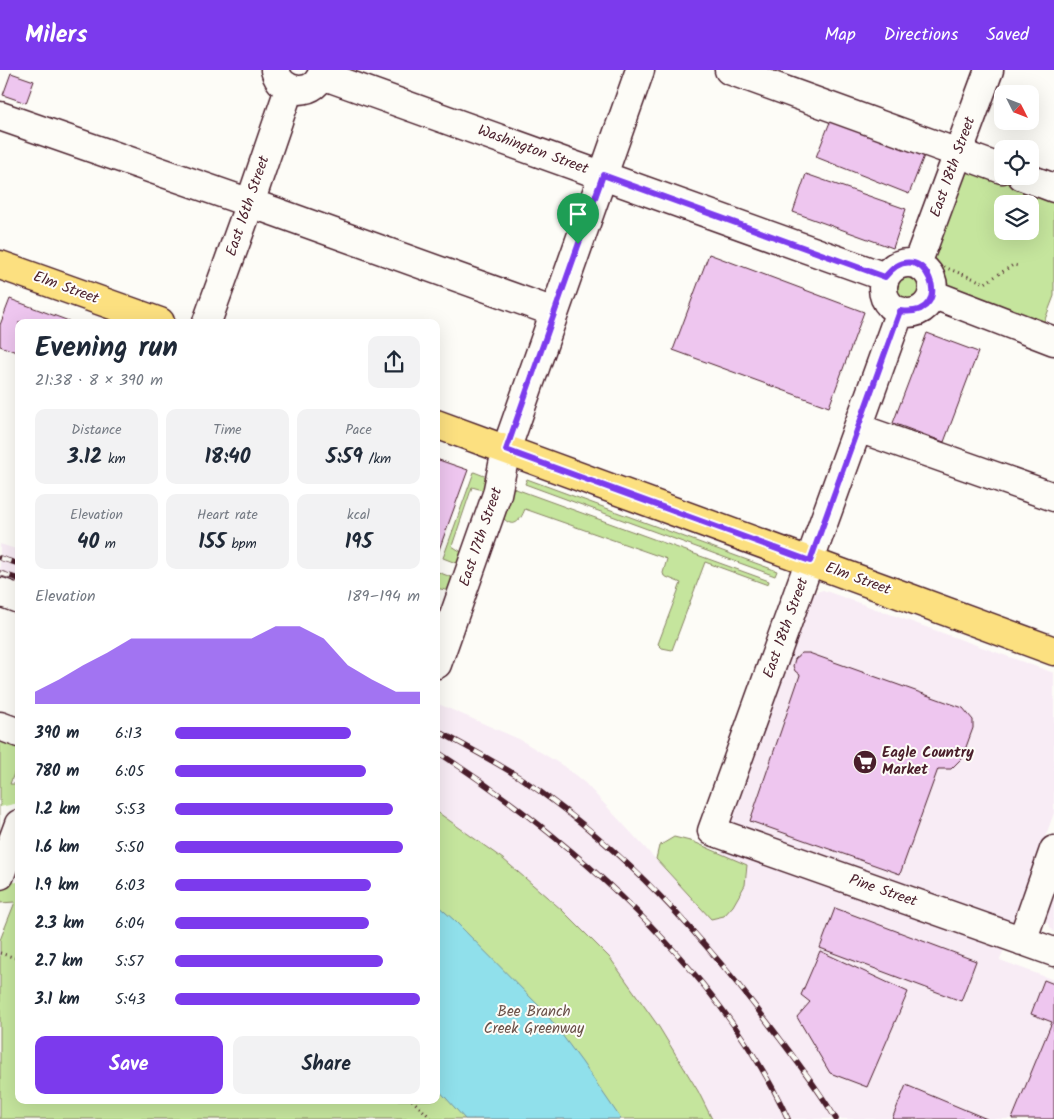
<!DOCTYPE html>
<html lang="en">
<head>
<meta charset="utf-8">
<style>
	body { margin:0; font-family:Kalam,sans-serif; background:#f2f2f3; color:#1f2937; height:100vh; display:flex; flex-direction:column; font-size:19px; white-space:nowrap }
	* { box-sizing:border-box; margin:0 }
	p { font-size:16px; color:#747a83 }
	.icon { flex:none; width:28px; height:28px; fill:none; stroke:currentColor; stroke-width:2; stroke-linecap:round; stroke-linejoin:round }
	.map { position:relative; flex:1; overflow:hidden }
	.panel { position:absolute; left:15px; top:249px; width:425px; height:785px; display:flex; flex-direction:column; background:#fff; border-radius:10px; box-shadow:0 5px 20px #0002 }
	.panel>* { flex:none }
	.needle { width:32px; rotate:132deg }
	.tools { position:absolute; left:994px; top:15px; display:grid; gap:10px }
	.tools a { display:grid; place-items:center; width:45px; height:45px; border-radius:10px; background:#fff; box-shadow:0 5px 20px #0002; font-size:25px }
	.pin { position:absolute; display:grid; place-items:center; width:42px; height:42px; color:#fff; margin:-51px -21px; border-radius:50% 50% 50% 0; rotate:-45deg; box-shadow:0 0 5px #0007 }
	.pin .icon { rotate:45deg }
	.round { display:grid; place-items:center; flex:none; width:52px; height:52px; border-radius:10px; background:#f2f2f3 }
	.summary { display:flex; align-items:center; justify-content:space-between; height:85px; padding:0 20px }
	h1 { font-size:28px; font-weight:700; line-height:38px }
	.metrics { display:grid; grid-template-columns:repeat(3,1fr); gap:8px; height:85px; padding:5px 20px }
	.metrics div { display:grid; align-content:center; border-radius:10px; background:#f2f2f3; text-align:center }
	.metrics b { font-size:21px; font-weight:700 }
	.metrics small { font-size:14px; font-weight:400 }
	.metrics p { font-size:14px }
	.chart { height:140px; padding:10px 20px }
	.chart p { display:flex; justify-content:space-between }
	.chart svg { width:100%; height:90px; margin-top:5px; fill:#7c3aed; opacity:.7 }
	.action { display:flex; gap:10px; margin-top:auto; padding:10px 20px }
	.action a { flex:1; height:58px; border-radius:10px; background:#7c3aed; color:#fff; font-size:20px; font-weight:700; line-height:58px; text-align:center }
	.action a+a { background:#f2f2f3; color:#1f2937 }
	ul { padding:0 20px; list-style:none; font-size:16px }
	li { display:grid; grid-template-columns:80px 60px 1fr; align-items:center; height:38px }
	li i { height:12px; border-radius:6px; background:#7c3aed }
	header { display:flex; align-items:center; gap:30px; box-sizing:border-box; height:70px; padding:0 25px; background:#7c3aed; color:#fff }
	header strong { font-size:24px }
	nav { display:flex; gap:28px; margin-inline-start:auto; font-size:18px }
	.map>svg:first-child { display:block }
	.built { fill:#f8ecf5 }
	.green { fill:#c5e59d; stroke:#888264; fill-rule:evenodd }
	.water { fill:#90e0eb; stroke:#74939e }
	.pier { fill:#fdfcf7 }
	.building { fill:#eec6ef; stroke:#4a1f2b }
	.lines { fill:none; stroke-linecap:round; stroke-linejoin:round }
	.minor-casing { stroke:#4a1f2b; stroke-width:31 }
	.major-casing { stroke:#4a1f2b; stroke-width:31 }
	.path { stroke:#4a1f2b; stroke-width:3; stroke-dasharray:1 4; stroke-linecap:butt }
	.minor { stroke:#fdfcf7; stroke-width:28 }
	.major { stroke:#fce080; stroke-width:28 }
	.rail-casing { stroke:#4a1f2b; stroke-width:5.5 }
	.rail { stroke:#fdfcf7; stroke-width:4; stroke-dasharray:11; stroke-linecap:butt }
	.route-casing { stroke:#fff; stroke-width:10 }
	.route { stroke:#7c3aed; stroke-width:6 }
	.labels { text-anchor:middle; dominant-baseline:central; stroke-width:4; stroke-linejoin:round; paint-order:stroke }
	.street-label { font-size:15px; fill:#4a1f2b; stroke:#fdfcf7 }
	.poi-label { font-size:15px; font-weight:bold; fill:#4a1f2b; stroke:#fdfcf7; text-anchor:start }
	.park-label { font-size:15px; fill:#695048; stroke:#fdfcf7 }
</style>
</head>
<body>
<header>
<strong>Milers</strong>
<nav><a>Map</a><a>Directions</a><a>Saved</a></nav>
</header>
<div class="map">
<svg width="1054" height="1049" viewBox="0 0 1054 1049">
	<rect width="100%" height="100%" fill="#fdfcf7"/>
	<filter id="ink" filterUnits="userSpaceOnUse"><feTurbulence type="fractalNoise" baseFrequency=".02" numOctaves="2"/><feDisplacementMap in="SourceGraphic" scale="10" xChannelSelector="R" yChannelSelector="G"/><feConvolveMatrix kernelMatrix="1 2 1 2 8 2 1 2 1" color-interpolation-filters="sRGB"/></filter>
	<g filter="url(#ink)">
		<path class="built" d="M0 474 19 480V535L0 529Z
			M823 520 1054 603V743L1000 890 1054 910V1049H712L698 1021 659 957 503 789 436 741V633L519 669 565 697 585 713 711 849 747 795 720 784 809 529 813 523Z
			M1054 826V863L1046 851 1047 846Z"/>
		<path class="green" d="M958 82 1054 118V226L1039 265 932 215 930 206 925 199ZM1002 134H1030V161H1002Z
			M897 217a12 12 0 1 1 24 0a12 12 0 1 1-24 0Z
			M474 402 492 409 486 421 472 417 452 476 463 483 461 495 443 488Z
			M527 409 777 501 775 506 525 414Z
			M513 418 769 511 768 515 705 492 672 580 662 578 658 574 681 513 664 506 663 503 667 489 525 439C520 451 514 460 502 447Z
			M438 502 456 509 450 521 436 518Z
			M0 664 19 671V690L10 714H19V1030H436V741L503 789 562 840 610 888 659 957 698 1021 712 1049H0V870L15 832 0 833Z
			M674 767 694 772 747 795 745 815 733 836 724 846 711 849 656 789 659 776Z"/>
		<path class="water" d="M436 834 454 850 545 942 582 992 621 1049H465L436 1017Z"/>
		<path class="pier" d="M19 733V812L0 813V737Z"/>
		<path class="building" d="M11 3 34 11 26 33 3 25Z
			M832 47 927 78 909 124 816 87Z
			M806 104 906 139 893 178 793 142Z
			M709 184 864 242 829 337 673 280Z
			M10 229 69 251 68 252H19V283L0 276V255Z
			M927 263 978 282 944 372 893 353Z
			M436 389 468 400 436 488Z
			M802 583H809L963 638 973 650V658L962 688 951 699H938L900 804 750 751 800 605 795 601 793 596 795 589Z
			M835 838 976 891 961 931 820 878Z
			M820 881 908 922 867 1017 830 1003 797 947 810 932 801 925Z
			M1044 910 1054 914V1049H1012L1052 952 1031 944Z
			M906 1015 987 1049H892Z"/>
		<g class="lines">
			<g class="minor-casing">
				<path id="minor" d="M275 0C281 26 318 27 323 0
					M729 0 1002 99
					M322 5 885 207
					M0 46 273 141 554 242
					M1022 106 1054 118
					M883 218a25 25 0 1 1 50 0a25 25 0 1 1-50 0Z
					M917 194 989 0
					M932 224 1054 271
					M900 241 712 761 1054 882
					M207 252 250 133 289 19
					M858 358 1054 427
					M0 522 19 529
					M437 594 497 424 506 380 640 0
					M0 656 19 663
					M0 805 19 754
					M1022 871 1054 780"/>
			</g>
			<g class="major-casing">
				<path id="major" d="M0 195 160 252
					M436 354 1054 581"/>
			</g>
			<path class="path" d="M944 197 985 213 1013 195 1019 196
				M0 883 19 889
				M412 1030 432 1049"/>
			<use href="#minor" class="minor"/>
			<use href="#major" class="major"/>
			<g class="rail-casing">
				<path id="rail" d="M0 488 19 494
					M0 503 19 509
					M436 660C464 675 492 690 519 707 617 772 698 860 768 953 792 985 816 1015 836 1049
					M436 681C572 769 720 900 788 1049"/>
			</g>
			<use href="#rail" class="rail"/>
		</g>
	</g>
	<g class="lines" filter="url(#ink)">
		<g class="route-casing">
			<path id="route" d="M603 105 885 207C923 158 961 249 900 241L810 491 506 380Z"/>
		</g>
		<use href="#route" class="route"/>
	</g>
	<defs>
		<g id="supermarket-disc" transform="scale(1.25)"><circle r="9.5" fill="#4a1f2b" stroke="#fdfcf7"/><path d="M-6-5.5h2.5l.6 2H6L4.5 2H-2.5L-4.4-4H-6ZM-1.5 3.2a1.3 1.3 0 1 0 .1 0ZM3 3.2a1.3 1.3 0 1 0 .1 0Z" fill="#fff"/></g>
	</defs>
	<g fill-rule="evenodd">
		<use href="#supermarket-disc" x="865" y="692"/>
	</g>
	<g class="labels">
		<g class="street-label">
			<text transform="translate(533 80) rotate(20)">Washington Street</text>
			<text transform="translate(953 97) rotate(-70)">East 18th Street</text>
			<text transform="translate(248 136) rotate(-71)">East 16th Street</text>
			<text transform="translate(66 218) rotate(20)">Elm Street</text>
			<text transform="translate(481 467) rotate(-71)">East 17th Street</text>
			<text transform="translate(858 509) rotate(20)">Elm Street</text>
			<text transform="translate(786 558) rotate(-70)">East 18th Street</text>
			<text transform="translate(883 821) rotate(19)">Pine Street</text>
		</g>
		<g class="poi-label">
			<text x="882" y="683">Eagle Country<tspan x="882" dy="17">Market</tspan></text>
		</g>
		<g class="park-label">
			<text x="534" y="942">Bee Branch<tspan x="534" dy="17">Creek Greenway</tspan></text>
		</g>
	</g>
</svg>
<div class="tools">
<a><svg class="needle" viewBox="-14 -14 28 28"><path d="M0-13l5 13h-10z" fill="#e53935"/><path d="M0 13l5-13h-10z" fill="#747a83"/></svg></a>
<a><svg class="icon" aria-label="locate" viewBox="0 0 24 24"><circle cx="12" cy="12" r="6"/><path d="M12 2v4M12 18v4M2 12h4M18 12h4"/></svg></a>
<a><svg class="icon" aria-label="layers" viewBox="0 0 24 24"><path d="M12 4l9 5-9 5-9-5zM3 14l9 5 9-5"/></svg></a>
</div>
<div class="pin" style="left:578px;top:174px;background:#1e9e55"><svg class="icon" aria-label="arrive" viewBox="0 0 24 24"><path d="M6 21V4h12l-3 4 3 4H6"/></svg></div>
<section class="panel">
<div class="summary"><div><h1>Evening run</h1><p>21:38 · 8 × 390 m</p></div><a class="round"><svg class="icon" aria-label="share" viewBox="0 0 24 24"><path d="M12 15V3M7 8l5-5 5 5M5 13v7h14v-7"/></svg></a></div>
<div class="metrics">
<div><p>Distance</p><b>3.12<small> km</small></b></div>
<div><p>Time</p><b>18:40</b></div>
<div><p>Pace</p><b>5:59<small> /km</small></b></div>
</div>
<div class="metrics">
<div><p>Elevation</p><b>40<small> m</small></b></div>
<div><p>Heart rate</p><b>155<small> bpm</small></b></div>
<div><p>kcal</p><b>195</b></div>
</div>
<div class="chart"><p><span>Elevation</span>189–194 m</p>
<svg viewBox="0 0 160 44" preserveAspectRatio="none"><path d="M0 44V38L10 32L20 25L30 19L40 12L50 12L60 12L70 12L80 12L90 12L100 6L110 6L120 12L130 25L140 32L150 38L160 38V44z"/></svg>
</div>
<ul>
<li><b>390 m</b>6:13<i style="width:72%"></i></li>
<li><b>780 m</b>6:05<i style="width:78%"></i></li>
<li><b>1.2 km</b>5:53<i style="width:89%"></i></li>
<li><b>1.6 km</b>5:50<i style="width:93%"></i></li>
<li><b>1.9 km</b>6:03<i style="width:80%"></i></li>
<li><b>2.3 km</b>6:04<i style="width:79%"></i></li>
<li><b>2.7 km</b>5:57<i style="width:85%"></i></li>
<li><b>3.1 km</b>5:43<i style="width:100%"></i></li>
</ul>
<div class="action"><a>Save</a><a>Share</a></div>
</section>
</div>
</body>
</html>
